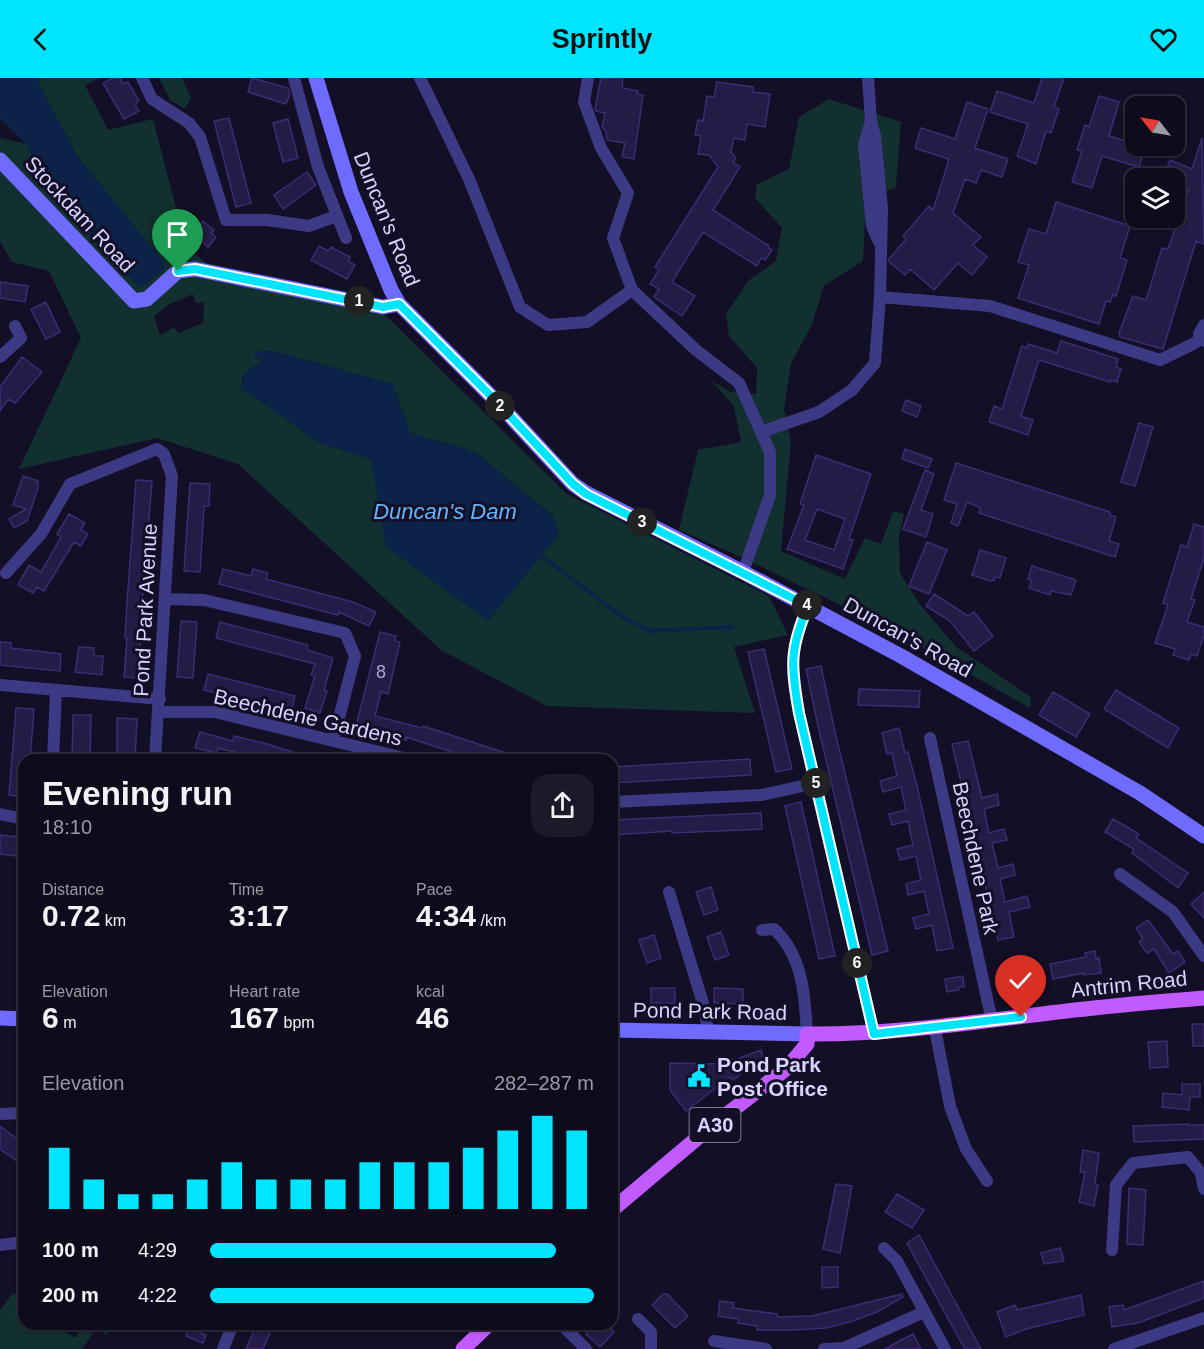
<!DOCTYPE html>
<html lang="en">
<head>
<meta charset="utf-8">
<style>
	body { margin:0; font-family:Arial,sans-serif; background:#1c1929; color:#f1f3f6; height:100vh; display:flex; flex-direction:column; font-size:22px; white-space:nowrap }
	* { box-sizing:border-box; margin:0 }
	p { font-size:20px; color:#9b9ba3 }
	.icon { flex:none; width:33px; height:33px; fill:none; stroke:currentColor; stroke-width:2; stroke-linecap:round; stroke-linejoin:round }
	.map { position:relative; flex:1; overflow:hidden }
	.drawer { position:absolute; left:18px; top:676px; width:600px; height:576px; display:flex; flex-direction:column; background:#0e0b1c; border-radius:18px; box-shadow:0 2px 4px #0004,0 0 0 2px #2e2b3b }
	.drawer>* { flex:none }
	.needle { width:39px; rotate:301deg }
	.buttons { position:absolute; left:1125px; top:18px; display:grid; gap:12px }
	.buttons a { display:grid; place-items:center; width:60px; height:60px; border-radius:12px; background:#0e0b1c; box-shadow:0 2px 4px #0004,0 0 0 2px #2e2b3b; font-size:30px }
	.pin { position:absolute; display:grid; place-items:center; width:51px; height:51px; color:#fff; margin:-62px -26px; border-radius:50% 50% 50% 0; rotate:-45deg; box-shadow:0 0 6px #0007 }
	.pin .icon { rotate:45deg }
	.km { position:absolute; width:30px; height:30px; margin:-15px; border-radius:50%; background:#222; color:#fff; font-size:16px; line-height:30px; text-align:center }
	.round { display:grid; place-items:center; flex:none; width:63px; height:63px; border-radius:18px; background:#1c1929 }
	.headline { display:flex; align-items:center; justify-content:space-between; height:102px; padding:0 24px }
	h1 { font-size:33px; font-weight:800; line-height:45px }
	.figures { display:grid; grid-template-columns:repeat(3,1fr); gap:9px; height:102px; padding:6px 24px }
	.figures div { display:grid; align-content:center }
	.figures b { font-size:30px; font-weight:800 }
	.figures small { font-size:16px; font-weight:400 }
	.figures p { font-size:16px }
	.chart { height:168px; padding:12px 24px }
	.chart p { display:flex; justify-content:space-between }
	.chart svg { width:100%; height:108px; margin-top:6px; stroke:#00e5ff; stroke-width:6 }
	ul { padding:0 24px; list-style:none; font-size:20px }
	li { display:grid; grid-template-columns:96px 72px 1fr; align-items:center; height:45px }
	li i { height:15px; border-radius:8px; background:#00e5ff }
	header { display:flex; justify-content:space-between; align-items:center; height:78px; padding:0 24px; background:#00e5ff; color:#111; font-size:27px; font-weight:800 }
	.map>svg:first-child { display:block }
	.green { fill:#12302f; fill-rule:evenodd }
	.water { fill:#0c2248 }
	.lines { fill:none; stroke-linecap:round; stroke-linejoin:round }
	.stream { stroke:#0c2248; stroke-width:4 }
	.building { fill:#241b47; stroke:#3b2d73; stroke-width:1.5; fill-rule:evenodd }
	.street { stroke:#3d3a85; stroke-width:12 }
	.secondary { stroke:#6f6bff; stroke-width:15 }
	.primary { stroke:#c25bff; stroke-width:15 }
	.route-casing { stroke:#fff; stroke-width:12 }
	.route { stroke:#00e5ff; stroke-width:8 }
	.labels { text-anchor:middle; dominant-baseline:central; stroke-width:6; stroke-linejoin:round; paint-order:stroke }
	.number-label { font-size:18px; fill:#aca6d1 }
	.shield { fill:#130f26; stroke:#9e99be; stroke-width:1.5 }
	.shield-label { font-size:20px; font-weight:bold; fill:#d9d4ff }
	.street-label { font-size:21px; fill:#d9d4ff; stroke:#130f26 }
	.poi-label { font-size:21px; font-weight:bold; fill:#d9d4ff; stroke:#130f26; text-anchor:start }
	.water-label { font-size:22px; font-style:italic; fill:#62b6ff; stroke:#130f26 }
</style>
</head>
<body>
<header><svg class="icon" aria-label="back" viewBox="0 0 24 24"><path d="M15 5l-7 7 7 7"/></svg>Sprintly<svg class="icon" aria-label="heart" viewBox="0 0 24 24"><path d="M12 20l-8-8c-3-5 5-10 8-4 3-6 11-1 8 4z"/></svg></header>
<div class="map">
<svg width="1204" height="1271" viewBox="0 0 1204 1271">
	<rect width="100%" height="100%" fill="#130f26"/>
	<path class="green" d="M36 0H100L85 7 108 52 153 41 186 169 210 188 366 218 567 416 769 518 788 557 734 569 755 635 547 628 441 572 238 386 157 360 19 391 81 260 49 193 12 184 0 164V60L26 66 60 128 141 209 163 192 164 185 77 78ZM193 216 196 225 204 224 203 245 178 255 174 249 160 257 154 238 170 226ZM273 273 392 306 410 355 475 374 553 438 559 456 488 542 378 414 371 381 320 365 242 310V299L256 287 260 286V281L255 274Z
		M159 0H182L191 20 185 31 170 22Z
		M829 21 901 44 896 109 866 121 863 183 824 208 812 246 791 286 784 331 791 364 781 473 845 501 865 460 881 466 893 433 904 436 899 458 900 495 919 525 956 569 1031 619 1030 630 894 553 741 479 679 452 698 372 741 364 734 328 711 302 730 314 756 316 757 290 729 258 726 236 748 203 776 183 782 150 755 120 757 106 789 91 799 39Z
		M13 1215 24 1223V1246L56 1247 75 1260 85 1247 113 1248 107 1257 96 1251 82 1271H0V1232Z"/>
	<path class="water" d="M0 0H36L77 78 165 185 163 192 140 210 60 128 26 66 0 40Z
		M273 273 393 306 410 355 475 374 553 438 559 456 488 543 386 469 371 381 320 365 241 310 244 295 252 289 260 286V281H255V274Z"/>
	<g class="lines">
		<path class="stream" d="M542 478 621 538 650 553 733 549"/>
	</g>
	<path class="building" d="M113 0H120L123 6 128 4 139 23 135 26 139 33 124 41 103 5Z
		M252 0 288 10 290 16 286 26 248 14Z
		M601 0H623L622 10 638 13 637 16 643 17 634 81 622 79 625 65 607 62 606 53 602 49 605 35 596 33 595 30Z
		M1042 0H1064L1054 29 1059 31 1051 55 1046 53 1036 86 1017 78 1028 46 990 34 997 13 1034 25Z
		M717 4 753 9V14L770 16 765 49 747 46 745 62 734 60 731 74 736 80 733 84 740 89 713 132 769 168 768 170 772 172 765 182 761 180 757 188 703 154 672 204 695 218 682 238 654 219 659 211 650 206 659 192 655 189 718 89 709 77 698 76 701 58 695 57 698 42 703 43 707 18 714 19Z
		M1099 18 1119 24 1109 58 1145 69 1139 89 1102 78 1092 110 1072 104 1082 73 1077 72 1085 47 1089 49Z
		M967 24 988 31 975 70 1008 81 1002 99 981 92 976 105 965 101 953 135 981 159 973 167 987 179 972 197 958 185 934 212 910 191 905 197 889 184V181L906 161 903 158 929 128 933 132 948 85V81L915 70 921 50 955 61Z
		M229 40 251 125 236 129 214 43Z
		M288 41 298 80 283 84 273 45Z
		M1202 60 1204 166 1196 163 1163 271 1120 259 1119 255 1133 218 1146 222 1162 170 1168 171 1189 110 1174 104V100H1163L1170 82 1192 91Z
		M307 94 316 107 283 131 274 117Z
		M1056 124 1130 148 1120 180 1127 182 1116 218 1113 217 1110 224 1106 223 1099 246 1018 220 1029 187 1018 184 1029 151 1046 156Z
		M203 143 214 152 211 155 216 159 208 169 193 156Z
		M319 168 328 173 331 169 350 179 348 183 355 187 347 201 311 182Z
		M0 204 28 208 25 224 0 220Z
		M46 224 60 254 46 261 31 231Z
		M1061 263 1118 281 1116 289 1121 291 1117 304 1111 302 1110 304 1039 282 1021 338 1033 342 1028 357 989 344 994 328 1002 331 1022 268 1027 270 1028 266 1057 275Z
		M22 279 42 294 15 325 8 321 0 333V309Z
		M906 322 921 328 917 339 902 333Z
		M1139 345 1153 349 1135 408 1121 404Z
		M905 371 932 381 928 390 902 381Z
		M816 377 871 396 849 461 853 462 843 491 787 471 804 427 800 426ZM817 431 845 441 834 472 805 462Z
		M956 385 1110 434V437L1116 439 1109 463 1119 466 1115 479 979 435 981 430 967 424 958 448 951 445 957 426 944 422Z
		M925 392 934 396 921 432 933 436 926 459 903 451Z
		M23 398 38 403V410L27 443 14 450 9 441 26 431 13 427Z
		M136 402 152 403 141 539 139 600 124 599 127 560H125L127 525Z
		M190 405 210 406 209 428H204L200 494 184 493Z
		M69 436 85 445 81 452 88 456 81 468 74 464 44 513 37 509 33 515 18 507 29 487 41 494 61 459 57 456Z
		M1194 446 1204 449V480L1191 521 1195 522 1187 544 1204 549V557L1197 578 1191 576 1189 582 1173 577 1175 571 1155 565 1168 527 1163 525 1181 467 1187 469Z
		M927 464 947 472 929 516 909 508Z
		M980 472 1006 480 1000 500 995 499 994 502 990 503 972 497Z
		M1032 488 1076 502 1071 517 1051 513 1050 517 1029 510 1032 503 1028 501Z
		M223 491 251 498 253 491 268 495 266 501 353 524 376 534 369 548 339 534 338 537 219 506Z
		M934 516 968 538 974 534 993 558 974 573 950 543 926 528Z
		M181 543 197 544 193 600 177 599Z
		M220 544 308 567 307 572 333 580 324 612 327 613 320 635 305 630 315 598 311 597 315 586 216 560Z
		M380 554 396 558 395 563 400 564 388 616 381 614 375 638 422 650 423 648 521 680V682H477L406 659V662L384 657 385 652 357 644Z
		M0 564 11 565V570L61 576 60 593 0 587Z
		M79 569 94 570V578H103L102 597 75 594Z
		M764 571 792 691 776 694 748 574Z
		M821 588 835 654 888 873 872 877 818 648 806 591Z
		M208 596 295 618 291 634 204 612Z
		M859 611 920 613 919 629 858 627Z
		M1116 612 1179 650 1168 670 1104 631Z
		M1053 614 1090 636 1076 659 1039 637Z
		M16 630 34 631 30 682H24V719L9 717Z
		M73 637H91L90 682H72Z
		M117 640 137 641 135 682H117Z
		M899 650 905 675 908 674 917 708 953 870 937 873 932 847 916 851 913 840 929 836 924 813 908 817 906 806 921 802 916 778 900 782 897 771 913 767 908 743 892 747 889 736 906 732 901 709 883 714 880 703 897 698 892 675 887 676 882 655Z
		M200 654 233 663 234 658 267 666 308 679 307 682H267L218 670 217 675 195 670Z
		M968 663 982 720 997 716 999 727 984 731 989 755 1004 751 1007 762 992 765 998 790 1013 786 1015 797 1000 801 1005 824 1027 818 1030 829 1009 834 1014 859 998 862 952 666Z
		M750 681 751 697 612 705V689Z
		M801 724 835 878 819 881 785 728Z
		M761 735 762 751 672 755V753L612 757V742Z
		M1113 741 1139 756 1136 760 1188 795 1178 810 1132 775 1134 771 1105 754Z
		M0 757 18 759 16 778 0 776Z
		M711 809 718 832 704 837 696 814Z
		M1204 814V840L1191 826Z
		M1148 842 1173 876 1178 873 1185 884 1169 895 1154 871 1147 875 1139 864 1143 861 1136 850Z
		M721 854 729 877 715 882 707 859Z
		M654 857 661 880 647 885 639 862Z
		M1095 873 1096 881 1099 880 1101 895 1083 897V895L1053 901 1050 886 1086 879 1085 875Z
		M1020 893 1021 904 1004 908 1002 896Z
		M963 898 964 909H958L959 912 947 914 945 901Z
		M651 910H675V925H651Z
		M714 910 743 911V926L714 925Z
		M1192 946H1204V968H1193Z
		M1167 963 1168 989 1150 990 1148 964Z
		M761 972 766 987 742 995 733 1002 730 999 686 1033 670 1012V985L719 986 720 981H737Z
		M1182 1006H1200V1019H1190L1189 1032 1162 1029 1163 1015 1182 1017Z
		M1189 1046V1047H1204V1061L1134 1064 1133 1048Z
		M0 1048 24 1066V1088L0 1071Z
		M1083 1072 1099 1075 1095 1106 1098 1107 1094 1128 1079 1124 1085 1094H1080Z
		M836 1106 852 1108 840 1175 823 1171Z
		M1129 1110 1146 1112 1143 1167 1127 1166Z
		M897 1116 924 1132 912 1150 885 1134Z
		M919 1157 970 1251 981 1271H965L952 1248 907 1165Z
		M1060 1170 1064 1183 1044 1186 1041 1175Z
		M822 1189H838V1209L822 1210Z
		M1204 1203V1220L1138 1245 1112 1249 1109 1229 1123 1227 1124 1232Z
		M663 1216H667L688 1238 675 1250 652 1227Z
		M902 1216 903 1219 877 1234 853 1243 826 1250 795 1252H757V1248L738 1245V1241L718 1238 720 1223 734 1225 733 1230 777 1236V1239L812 1238Z
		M1081 1217 1084 1237 1026 1251 1006 1259 997 1234 1015 1227 1017 1232Z
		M190 1246H205L201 1255 206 1257 203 1265 186 1258Z
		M257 1246H274L263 1271H246Z
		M595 1246H607L614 1254 600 1269 586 1256Z
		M913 1256 921 1271H885L903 1261Z"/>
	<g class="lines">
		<path class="street" d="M142 0 152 21 189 45 200 59 226 142H267L309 148 336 138
			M294 0 318 89 346 160
			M420 0 469 101 520 229 548 247 587 244 632 212
			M588 0 584 24 601 70 628 115 613 160 632 212 696 272 739 305 770 374V417L743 494
			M871 43 864 67 872 148 879 164
			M880 219 990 228 1160 282 1195 265 1200 260
			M1204 247 1199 256 1204 263
			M0 279 21 260 15 248
			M761 354 819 334 852 312 875 285 880 219 882 130 875 58 871 43 868 0
			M6 495 41 456 70 406 157 371 164 376 172 398 155 682
			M166 521 204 522 345 555 355 578 333 663
			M809 528C789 571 791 589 799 635L874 956
			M0 607 160 621
			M159 634H215L412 682
			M930 660 992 943
			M53 682 56 612
			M612 724 762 717 816 705
			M0 736 24 741
			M1120 796 1173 834 1204 878
			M669 814 705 932 708 954
			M762 852 774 851C803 878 805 918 807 956
			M935 951 950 1028 966 1071 987 1103
			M0 1036 24 1035
			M0 1167 24 1164
			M884 1170 897 1183 945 1271
			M1112 1172 1116 1107 1133 1085 1188 1079 1201 1095 1204 1111
			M638 1241 651 1254V1271
			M561 1246 586 1271
			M714 1263 766 1271
			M223 1271 233 1246
			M824 1271 844 1270 924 1234
			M1114 1271 1204 1240"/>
		<path class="secondary" d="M316 0 351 114 391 212 399 226 497 324 573 406 586 415 743 494 901 578 1140 715 1204 758
			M0 82 134 223 147 221 178 193 195 191 383 229 399 226
			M0 940 24 941
			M612 952 807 956"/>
		<path class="primary" d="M612 1132 708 1051 787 990 807 966V956C904 957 998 940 1094 930 1131 926 1167 923 1204 920
			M463 1271 489 1246"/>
	</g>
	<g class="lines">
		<g class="route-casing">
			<path id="route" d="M178 193 195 191 383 229 399 226 497 324 573 406 586 416 808 528C789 572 791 589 799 635L874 956 1021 939"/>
		</g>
		<use href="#route" class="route"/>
	</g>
	<defs>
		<g id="civic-bare" transform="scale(1.8)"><path d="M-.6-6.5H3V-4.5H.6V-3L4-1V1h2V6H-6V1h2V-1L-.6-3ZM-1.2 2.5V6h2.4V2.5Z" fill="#00e5ff" stroke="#130f26" stroke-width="2.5" paint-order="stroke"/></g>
	</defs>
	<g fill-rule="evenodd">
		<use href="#civic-bare" x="699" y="998"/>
	</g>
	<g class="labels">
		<g class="number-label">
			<text x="381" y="594">8</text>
		</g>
		<rect class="shield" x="689.5" y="1030" width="51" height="34" rx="4.5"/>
		<g class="shield-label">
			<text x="715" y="1047">A30</text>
		</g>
		<g class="street-label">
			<text transform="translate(80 136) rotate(47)">Stockdam Road</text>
			<text transform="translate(387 141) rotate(68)">Duncan's Road</text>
			<text transform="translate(145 532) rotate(-87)">Pond Park Avenue</text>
			<text transform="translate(908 559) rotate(29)">Duncan's Road</text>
			<text transform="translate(308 639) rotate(13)">Beechdene Gardens</text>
			<text transform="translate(976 780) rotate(78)">Beechdene Park</text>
			<text transform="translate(1129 906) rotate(-6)">Antrim Road</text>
			<text transform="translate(710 933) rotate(1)">Pond Park Road</text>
		</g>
		<g class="poi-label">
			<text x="717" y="986">Pond Park<tspan x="717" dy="24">Post Office</tspan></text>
		</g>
		<g class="water-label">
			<text x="445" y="433">Duncan's Dam</text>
		</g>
	</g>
</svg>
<div class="buttons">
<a><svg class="needle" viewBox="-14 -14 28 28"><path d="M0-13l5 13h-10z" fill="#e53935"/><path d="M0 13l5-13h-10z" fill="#9b9ba3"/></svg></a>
<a><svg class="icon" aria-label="layers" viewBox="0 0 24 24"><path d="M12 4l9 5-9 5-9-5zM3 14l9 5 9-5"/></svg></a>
</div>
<div class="pin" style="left:178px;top:193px;background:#1e9e55"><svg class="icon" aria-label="arrive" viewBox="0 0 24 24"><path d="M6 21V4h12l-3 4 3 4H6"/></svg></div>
<div class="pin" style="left:1021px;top:939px;background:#d93025"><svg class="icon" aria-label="check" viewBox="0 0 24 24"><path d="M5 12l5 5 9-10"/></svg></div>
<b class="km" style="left:359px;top:223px">1</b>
<b class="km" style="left:500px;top:328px">2</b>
<b class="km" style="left:642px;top:444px">3</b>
<b class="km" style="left:807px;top:527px">4</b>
<b class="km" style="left:816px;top:705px">5</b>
<b class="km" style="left:857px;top:885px">6</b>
<section class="drawer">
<div class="headline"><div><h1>Evening run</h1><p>18:10</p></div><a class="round"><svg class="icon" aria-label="share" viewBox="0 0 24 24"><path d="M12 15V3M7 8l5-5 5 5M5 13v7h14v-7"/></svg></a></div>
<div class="figures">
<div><p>Distance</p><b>0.72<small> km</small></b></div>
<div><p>Time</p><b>3:17</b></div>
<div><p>Pace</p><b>4:34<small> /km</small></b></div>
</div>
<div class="figures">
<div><p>Elevation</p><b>6<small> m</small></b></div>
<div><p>Heart rate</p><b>167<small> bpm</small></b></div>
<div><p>kcal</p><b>46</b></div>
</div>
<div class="chart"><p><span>Elevation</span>282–287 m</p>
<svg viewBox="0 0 160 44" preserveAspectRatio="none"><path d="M5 44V19M15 44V32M25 44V38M35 44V38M45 44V32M55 44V25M65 44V32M75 44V32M85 44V32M95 44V25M105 44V25M115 44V25M125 44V19M135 44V12M145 44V6M155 44V12"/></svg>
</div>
<ul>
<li><b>100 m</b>4:29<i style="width:90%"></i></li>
<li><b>200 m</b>4:22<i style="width:100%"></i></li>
</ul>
</section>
</div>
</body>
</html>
